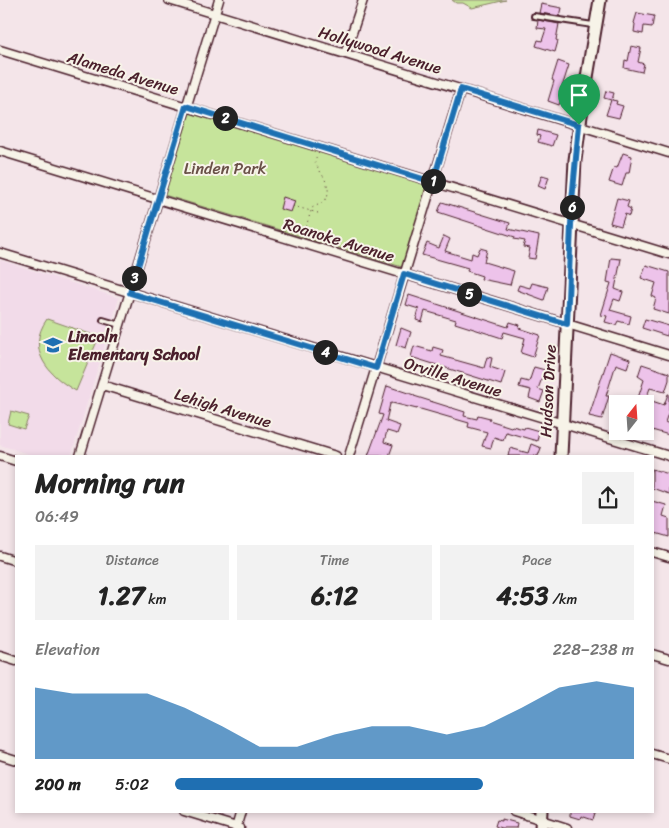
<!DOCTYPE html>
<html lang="en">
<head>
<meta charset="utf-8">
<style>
	body { margin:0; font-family:Sriracha,sans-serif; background:#f2f2f2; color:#222; height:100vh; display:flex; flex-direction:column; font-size:19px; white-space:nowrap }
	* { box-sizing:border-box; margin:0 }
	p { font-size:16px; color:#767676 }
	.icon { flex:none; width:28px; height:28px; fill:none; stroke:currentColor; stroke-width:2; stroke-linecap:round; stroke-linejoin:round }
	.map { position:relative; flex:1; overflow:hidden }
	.side { position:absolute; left:15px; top:455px; width:639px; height:358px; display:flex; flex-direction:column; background:#fff; border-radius:0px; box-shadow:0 2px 8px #0003 }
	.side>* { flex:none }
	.needle { width:32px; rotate:17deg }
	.buttons { position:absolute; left:609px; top:395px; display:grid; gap:10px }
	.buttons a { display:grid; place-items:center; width:45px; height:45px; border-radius:0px; background:#fff; box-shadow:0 2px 8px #0003; font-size:25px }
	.pin { position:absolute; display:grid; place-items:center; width:42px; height:42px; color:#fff; margin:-51px -21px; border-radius:50% 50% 50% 0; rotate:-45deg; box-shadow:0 0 5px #0007 }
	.pin .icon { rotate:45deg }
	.km { position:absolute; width:25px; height:25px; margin:-12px; border-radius:50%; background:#222; color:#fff; font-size:14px; line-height:25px; text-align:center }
	.round { display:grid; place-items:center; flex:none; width:52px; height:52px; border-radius:0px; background:#f2f2f2 }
	.summary { display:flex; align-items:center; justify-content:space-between; height:85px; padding:0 20px }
	h1 { font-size:28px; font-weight:700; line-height:38px }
	.stats { display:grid; grid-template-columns:repeat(3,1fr); gap:8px; height:85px; padding:5px 20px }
	.stats div { display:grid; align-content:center; border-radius:0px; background:#f2f2f2; text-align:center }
	.stats b { font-size:25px; font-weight:700 }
	.stats small { font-size:14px; font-weight:400 }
	.stats p { font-size:14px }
	.chart { height:140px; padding:10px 20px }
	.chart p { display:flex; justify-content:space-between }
	.chart svg { width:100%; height:90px; margin-top:5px; fill:#1f6fb2; opacity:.7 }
	ul { padding:0 20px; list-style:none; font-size:16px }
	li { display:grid; grid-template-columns:80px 60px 1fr; align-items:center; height:38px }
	li i { height:12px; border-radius:6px; background:#1f6fb2 }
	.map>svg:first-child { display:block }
	.built { fill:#f2dbe9 }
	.green { fill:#c6e49b; stroke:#888263 }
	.building { fill:#edc3ea; stroke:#4a1f2b }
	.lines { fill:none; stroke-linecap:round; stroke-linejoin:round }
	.lane-casing { stroke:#4a1f2b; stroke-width:8 }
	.street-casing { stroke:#4a1f2b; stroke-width:11 }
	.secondary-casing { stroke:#4a1f2b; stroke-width:15 }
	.path { stroke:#4a1f2b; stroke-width:1; stroke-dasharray:1 4; stroke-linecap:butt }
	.lane { stroke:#f7f3e8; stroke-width:4 }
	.street { stroke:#f7f3e8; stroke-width:8 }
	.secondary { stroke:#f7f3e8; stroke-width:11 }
	.route-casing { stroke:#fff; stroke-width:10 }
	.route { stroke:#1f6fb2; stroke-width:6 }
	.labels { text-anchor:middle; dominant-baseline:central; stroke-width:4; stroke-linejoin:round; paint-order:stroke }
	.street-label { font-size:16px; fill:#4a1f2b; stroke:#f7f3e8 }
	.park-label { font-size:16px; fill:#695047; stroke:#f7f3e8 }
	.poi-label { font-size:16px; font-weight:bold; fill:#4a1f2b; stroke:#f7f3e8; text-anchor:start }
</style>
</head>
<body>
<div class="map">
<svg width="669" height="828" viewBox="0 0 669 828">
	<rect width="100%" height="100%" fill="#f4e5e9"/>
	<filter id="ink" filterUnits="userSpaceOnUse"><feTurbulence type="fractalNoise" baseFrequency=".02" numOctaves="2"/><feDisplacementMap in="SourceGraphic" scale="10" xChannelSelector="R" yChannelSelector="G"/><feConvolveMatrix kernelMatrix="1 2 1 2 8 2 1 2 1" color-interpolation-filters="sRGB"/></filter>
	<g filter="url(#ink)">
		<path class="built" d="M0 260 119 298 71 456H35L0 445Z"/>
		<path class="green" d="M452 0H506L472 8 463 3H456Z
			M190 112 427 185 402 267 164 195Z
			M47 319 96 336 98 339 76 391C49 376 25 350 47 319Z
			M11 411 29 416 24 429 8 424Z"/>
		<path class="building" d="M541 4 562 8 560 16 539 13Z
			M637 13 654 16 652 27 644 26 643 34 634 32 635 24 634 23Z
			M538 20 559 24 556 40 558 41 555 52 536 46 538 40 542 41 546 29 537 28Z
			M631 46 641 48 638 62 644 64 642 72 624 68 625 60 628 61Z
			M558 61 569 65 562 87 563 93 559 105 548 101 554 81 552 80Z
			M606 91 614 93 612 100 617 101 616 104 623 106 619 118 606 115 611 100 604 98Z
			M538 130 556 135 552 146 538 142 540 136 537 135Z
			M623 153 632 156 629 173H626L622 186 609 182 614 167 617 168Z
			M542 175 549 177 545 189 538 186Z
			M283 197 295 201 291 212 280 209Z
			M617 198 629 201 627 207 631 209 629 216 625 214 621 226 610 223Z
			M442 202 510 223 508 229 539 236 535 259 528 258 530 248 523 247 525 241 514 239 515 237 438 212Z
			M444 236 450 239 445 251 471 259 472 253 477 255 480 248 487 250 484 262 514 271 510 285 481 279 482 276 467 271 468 268 422 255 427 243 439 248Z
			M611 258 621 259 615 289 623 292 620 301 614 299 610 310 631 316 629 324 618 321 616 325 605 322 607 316 601 315 611 283 607 282Z
			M646 265 669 272V314L653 309 656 298 652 296 656 283 641 278Z
			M532 283 548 287 544 300 517 290 519 285 530 288Z
			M409 295 508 327 510 322 520 325 519 328 540 335 533 357 521 353 525 338 504 332 502 338 455 323 456 320 425 311 422 322 416 320 419 309 406 305Z
			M645 319 669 326 667 336 642 328Z
			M401 328 411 332 406 348 396 345Z
			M414 346 432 351 433 347 443 350 441 356 484 368 487 357 492 358 490 367 505 372 501 385 411 357Z
			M610 352 630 359 627 368 616 364 606 396H609L602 419 589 416Z
			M642 364 669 373V380L665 392 650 388 646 399 664 405 668 394H669V411L665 422 669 424V435L645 428V410L647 404H636L644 380 638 376Z
			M534 367 545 370 538 389 544 391 540 402 529 398 531 390 519 387 521 380 529 382Z
			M387 386 414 395V396L465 412 464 416 477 419 478 415 490 418 489 420 511 427 512 426 524 429 525 427 539 431 537 441 506 432 503 440 494 437 491 448 482 446 487 432 468 427 469 423 417 408V409L392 403 390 404 386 421 400 426 397 434 387 431 384 442 393 445 389 456H368L383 415 379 414Z
			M531 444 541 448 538 456H508L510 448 528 453Z
			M652 469 669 474V494L652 488Z
			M652 501 666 505 663 516 669 518V537L652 532Z
			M570 811H596L593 820 581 816 580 819 570 816Z
			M502 819 517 823 516 828H501L495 826 497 820 502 821Z"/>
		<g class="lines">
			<g class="lane-casing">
				<path id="lane" d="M534 16 593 25
					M103 320 120 325"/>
			</g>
			<g class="street-casing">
				<path id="street" d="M169 0 669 153
					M0 50 669 254
					M345 54 363 0
					M0 151 669 355
					M0 253 669 456
					M102 385 336 456
					M0 456 16 461
					M80 456 219 0
					M349 456 461 89
					M652 552 669 557
					M0 556 16 561
					M652 654 669 659
					M0 656 16 661
					M652 754 669 759
					M0 755 16 760
					M184 811 240 828
					M514 811 567 828
					M236 828 241 811"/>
			</g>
			<g class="secondary-casing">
				<path id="secondary" d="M561 456 575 160 583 101 600 0
					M541 828 542 811"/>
			</g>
			<path class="path" d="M293 206 318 213
				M303 236 312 208C315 206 319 205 323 202 336 190 321 174 315 163L317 155"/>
			<use href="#lane" class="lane"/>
			<use href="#street" class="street"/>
			<use href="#secondary" class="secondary"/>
		</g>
	</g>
	<g class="lines" filter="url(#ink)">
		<g class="route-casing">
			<path id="route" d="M461 89 579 125 572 201 567 324 404 274 376 368 130 293 186 106 433 182Z"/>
		</g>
		<use href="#route" class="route"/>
	</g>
	<defs>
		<g id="school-bare" transform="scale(1.5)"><path d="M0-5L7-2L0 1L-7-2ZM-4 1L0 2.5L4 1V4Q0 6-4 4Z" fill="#1f6fb2" stroke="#f7f3e8" stroke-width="2.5" paint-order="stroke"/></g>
	</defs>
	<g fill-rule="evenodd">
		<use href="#school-bare" x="53" y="345"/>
	</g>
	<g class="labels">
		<g class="street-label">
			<text transform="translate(380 50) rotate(17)">Hollywood Avenue</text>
			<text transform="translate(123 73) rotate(17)">Alameda Avenue</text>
			<text transform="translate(339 240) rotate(17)">Roanoke Avenue</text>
			<text transform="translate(453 377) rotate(17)">Orville Avenue</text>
			<text transform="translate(548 391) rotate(-87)">Hudson Drive</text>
			<text transform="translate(223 408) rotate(17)">Lehigh Avenue</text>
		</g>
		<g class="park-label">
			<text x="225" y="168">Linden Park</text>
		</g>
		<g class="poi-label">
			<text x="68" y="336">Lincoln<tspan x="68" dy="18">Elementary School</tspan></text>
		</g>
	</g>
</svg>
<div class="buttons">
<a><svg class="needle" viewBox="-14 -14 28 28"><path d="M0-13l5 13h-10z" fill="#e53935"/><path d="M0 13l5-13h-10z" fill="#767676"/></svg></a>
</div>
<div class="pin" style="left:579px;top:125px;background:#1e9e55"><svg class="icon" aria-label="arrive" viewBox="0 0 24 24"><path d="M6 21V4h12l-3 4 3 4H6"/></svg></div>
<b class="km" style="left:433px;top:181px">1</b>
<b class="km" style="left:225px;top:118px">2</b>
<b class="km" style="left:134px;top:278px">3</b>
<b class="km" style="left:325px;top:352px">4</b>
<b class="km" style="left:469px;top:294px">5</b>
<b class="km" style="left:572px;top:207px">6</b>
<section class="side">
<div class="summary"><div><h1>Morning run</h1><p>06:49</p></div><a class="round"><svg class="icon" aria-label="share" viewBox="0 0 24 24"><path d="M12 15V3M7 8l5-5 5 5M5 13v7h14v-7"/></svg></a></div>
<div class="stats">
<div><p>Distance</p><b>1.27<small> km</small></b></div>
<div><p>Time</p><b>6:12</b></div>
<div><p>Pace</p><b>4:53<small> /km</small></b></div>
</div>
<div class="chart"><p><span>Elevation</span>228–238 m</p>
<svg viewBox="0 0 160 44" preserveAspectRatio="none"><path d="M0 44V9L10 12L20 12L30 12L40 19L50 28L60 38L70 38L80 32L90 28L100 28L110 32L120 28L130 19L140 9L150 6L160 9V44z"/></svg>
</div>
<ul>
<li><b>200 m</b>5:02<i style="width:67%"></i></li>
</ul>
</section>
</div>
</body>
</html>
